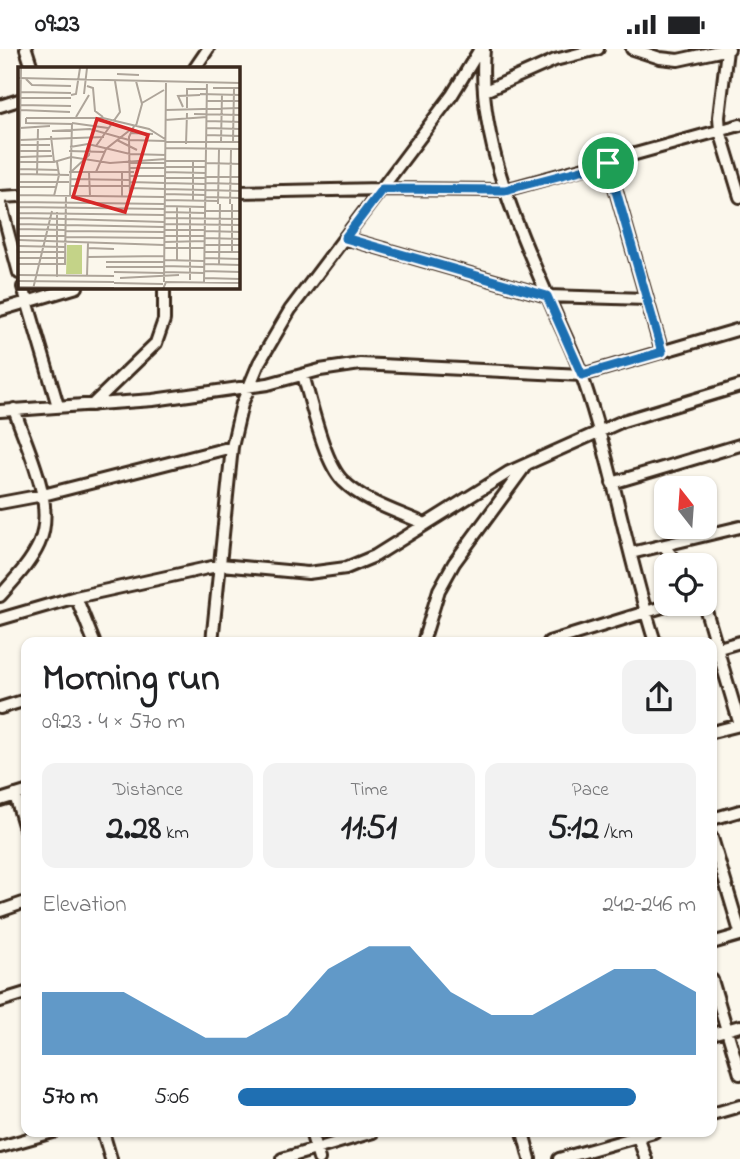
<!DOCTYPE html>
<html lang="en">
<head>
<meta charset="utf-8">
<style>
	body { margin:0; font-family:"Indie Flower",sans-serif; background:#f2f2f2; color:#202124; height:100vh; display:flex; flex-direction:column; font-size:26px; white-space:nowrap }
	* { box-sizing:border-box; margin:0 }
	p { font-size:23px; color:#757577 }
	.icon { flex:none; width:38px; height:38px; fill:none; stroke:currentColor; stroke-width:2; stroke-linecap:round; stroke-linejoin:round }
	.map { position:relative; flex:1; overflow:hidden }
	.details { position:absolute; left:21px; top:588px; width:696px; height:500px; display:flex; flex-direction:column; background:#fff; border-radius:14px; box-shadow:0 2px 5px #0004 }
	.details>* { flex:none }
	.needle { width:46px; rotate:343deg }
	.controls { position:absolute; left:654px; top:427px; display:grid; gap:14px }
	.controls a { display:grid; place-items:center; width:63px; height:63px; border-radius:14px; background:#fff; box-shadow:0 2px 5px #0004; font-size:35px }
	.pin { position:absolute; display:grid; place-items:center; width:60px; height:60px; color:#fff; margin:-30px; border:4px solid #fff; border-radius:50%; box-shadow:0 2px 7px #0007 }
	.round { display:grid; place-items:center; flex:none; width:74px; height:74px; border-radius:14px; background:#f2f2f2 }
	.overview { display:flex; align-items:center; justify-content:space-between; height:119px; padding:0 21px }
	h1 { font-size:38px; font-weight:700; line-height:52px }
	.figures { display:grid; grid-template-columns:repeat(3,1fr); gap:10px; height:119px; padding:7px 21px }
	.figures div { display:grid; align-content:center; border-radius:14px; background:#f2f2f2; text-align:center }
	.figures b { font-size:35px; font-weight:700 }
	.figures small { font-size:19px; font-weight:400 }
	.figures p { font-size:19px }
	.chart { height:196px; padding:14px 21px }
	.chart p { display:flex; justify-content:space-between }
	.chart svg { width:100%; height:126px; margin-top:7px; fill:#1f6fb2; opacity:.7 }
	ul { padding:0 21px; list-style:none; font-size:23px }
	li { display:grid; grid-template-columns:112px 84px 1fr; align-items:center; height:52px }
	li i { height:18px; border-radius:9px; background:#1f6fb2 }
	.status { display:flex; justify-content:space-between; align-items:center; height:49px; padding:0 35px; background:#fff; direction:ltr }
	.status svg { height:19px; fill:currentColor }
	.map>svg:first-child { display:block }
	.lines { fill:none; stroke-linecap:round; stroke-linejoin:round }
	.street-casing { stroke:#3b2a1e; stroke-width:16 }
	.street { stroke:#fbf7ec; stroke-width:10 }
	.route-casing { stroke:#fff; stroke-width:14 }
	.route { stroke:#1f6fb2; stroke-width:9 }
	.inset-road { fill:none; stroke:#aea59a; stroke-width:2 }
	.view { fill:#d62828; fill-opacity:0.15; stroke:#d62828; stroke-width:3.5 }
	.inset-edge { fill:none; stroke:#3b2a1e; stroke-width:3.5 }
</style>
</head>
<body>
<div class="status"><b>09:23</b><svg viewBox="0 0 49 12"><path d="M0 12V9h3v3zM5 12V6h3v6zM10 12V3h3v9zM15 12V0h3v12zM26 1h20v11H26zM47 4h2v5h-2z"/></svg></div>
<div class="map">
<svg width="740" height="1110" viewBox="0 0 740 1110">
	<rect width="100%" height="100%" fill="#fbf7ec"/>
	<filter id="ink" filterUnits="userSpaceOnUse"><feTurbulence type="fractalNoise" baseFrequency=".0143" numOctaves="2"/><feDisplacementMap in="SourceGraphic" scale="14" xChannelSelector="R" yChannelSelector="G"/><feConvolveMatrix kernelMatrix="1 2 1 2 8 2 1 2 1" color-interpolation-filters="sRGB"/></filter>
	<g filter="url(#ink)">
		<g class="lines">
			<g class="street-casing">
				<path id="street" d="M26 0 32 19
					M484 0C476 90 520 183 555 264 564 285 575 306 582 327 612 414 627 506 655 593
					M632 0 660 9 678 11 729 0
					M727 1 719 68 720 82 740 148
					M195 19 208 0
					M485 42 555 11 598 0
					M0 57 19 51
					M608 114 662 303
					M238 143 381 140 505 141 740 76
					M0 148 19 147
					M0 153 19 224
					M345 189 547 247 647 250
					M23 238 58 357
					M0 261 77 238
					M303 326C311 352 324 414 343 432 364 453 398 463 425 475
					M92 356 156 294 164 271V238
					M0 362 153 351 268 335 320 321 360 315 582 326 740 280
					M612 434 740 396
					M0 454 43 446 232 398
					M664 497 679 516
					M631 504 740 478
					M0 547C14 531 30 515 39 495 57 455 27 400 14 360
					M76 548 94 593
					M704 555 740 676
					M0 570 76 548 221 516 308 524 346 519 375 507 509 423 623 372 740 337
					M212 593 232 398 242 355 259 314 290 261 452 46 480 0
					M423 593 439 541 454 514 526 416
					M549 593 672 555
					M712 601 740 593
					M0 659 26 651
					M712 683 740 676
					M15 746 26 783
					M0 751 26 743
					M712 770 740 762
					M712 789 740 883
					M0 862 26 853
					M712 894 740 886
					M712 931 740 1025
					M0 952 26 944
					M712 985 740 977
					M712 1065 740 1057
					M103 1083 111 1110
					M311 1083 319 1110
					M523 1083 530 1110
					M638 1088 646 1110
					M0 1098 53 1083
					M282 1110 373 1083
					M559 1110 654 1083"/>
			</g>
			<use href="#street" class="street"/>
		</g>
	</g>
	<g class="lines" filter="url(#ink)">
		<g class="route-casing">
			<path id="route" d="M608 114 662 303 582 326 547 247 345 189 382 140 505 141Z"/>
		</g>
		<use href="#route" class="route"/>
	</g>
	<g transform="translate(18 18)">
		<rect width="222" height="222" fill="#fbf7ec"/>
		<path d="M49 178H64V207H48Z" fill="#c4d388"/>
		<path class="inset-road" d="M99 7 121 8M0 11 223 16M8 12 14 18 53 19M69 19 75 21 77 44 85 50M195 21H223M2 25 53 26M66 27 69 1M182 27 223 28M53 28 58 27 62 1M2 31H53M189 34H223M124 36 146 23M2 38 53 39M165 40 160 29 182 28M169 41V22H189M2 43 52 45M147 43 223 41M176 47 223 48M58 50 71 28M8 51H85L131 62 147 72M8 51V56L54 57 52 129M147 53 189 50M189 54 223 55M54 56 90 61M118 59 124 37 118 14M2 61 32 59M188 61 223 62M34 64 72 62 111 73 147 74M112 66 135 67M188 68 223 69M33 69 36 95M1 73 86 70M99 73 119 83M147 75H223M203 75 204 27M215 75 216 21M168 77 169 46M2 78H32M78 79 102 45 97 14M52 80 70 77 112 87 148 88M148 81 223 82M1 84H33M51 84 87 85M2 90 34 89M148 94H188M1 95H36L53 90 92 96 148 92M112 96H148M188 96 223 97M147 100H188M112 101H147M1 102 41 103M54 104 71 88 72 78M51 105H116M71 105 72 129M78 105 88 82 112 63M104 105V130M147 105 187 106M1 107 51 108M19 108 20 62M112 109H147M187 110H223M147 111H187M52 112 112 113M1 115H51M112 115 147 116M147 116 187 117M187 116 223 117M52 119H112M1 120H38M112 121 147 122M147 122 187 123M187 123 223 124M146 127 187 128M1 128 146 130M36 129 41 108 39 95M112 130 111 70 116 59M187 130 223 131M146 133 200 134M1 135 146 137M175 135V94M200 137 201 82M212 137 213 82M146 139 187 140M159 139V193M1 140 146 142M187 144H223M39 145V210M146 145 187 146M1 146 146 148M1 151 47 152M146 151 223 152M47 152 146 155M1 157 47 158M146 157 223 158M47 158 146 160M0 162 47 163M146 163H187M47 164 146 165M187 164 223 165M0 169H47M146 169H187M47 170 146 171M186 171 223 172M0 172 3 1M0 173 146 178M146 175 187 174M187 178H223M0 179 47 180M70 181 96 182M146 181H187M0 185H47M186 185H223M214 185V137M69 190 146 189M0 191H47M186 191 223 192M146 193 186 194M88 195H146M0 197H47L48 129M186 197 223 198M201 198 202 137M146 199 186 200M88 200H146M186 204 223 205M96 205 146 206M146 205 186 206M0 208 96 209M69 209 70 176M102 211 161 208M186 211 223 212M172 213V139M0 214 96 215M146 215 148 14M186 215 189 15M96 216 145 217M0 220 96 221M15 222 34 144M145 222 148 215 223 216"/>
		<path class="view" d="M79 52 130 68 107 145 55 130Z"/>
		<rect width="222" height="222" class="inset-edge"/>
	</g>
</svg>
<div class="controls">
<a><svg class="needle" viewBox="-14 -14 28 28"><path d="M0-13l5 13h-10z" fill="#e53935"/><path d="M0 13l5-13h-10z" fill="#757577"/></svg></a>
<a><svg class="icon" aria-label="locate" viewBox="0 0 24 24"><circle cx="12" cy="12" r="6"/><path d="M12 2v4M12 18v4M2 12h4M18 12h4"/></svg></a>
</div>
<div class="pin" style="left:608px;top:114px;background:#1e9e55"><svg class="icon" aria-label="arrive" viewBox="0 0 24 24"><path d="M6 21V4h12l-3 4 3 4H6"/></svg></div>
<section class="details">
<div class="overview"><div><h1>Morning run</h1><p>09:23 · 4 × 570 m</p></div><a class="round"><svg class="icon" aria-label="share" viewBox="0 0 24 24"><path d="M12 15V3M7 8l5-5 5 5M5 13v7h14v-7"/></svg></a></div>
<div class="figures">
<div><p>Distance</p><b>2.28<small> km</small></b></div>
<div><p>Time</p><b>11:51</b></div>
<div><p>Pace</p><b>5:12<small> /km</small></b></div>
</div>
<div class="chart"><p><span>Elevation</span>242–246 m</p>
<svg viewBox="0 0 160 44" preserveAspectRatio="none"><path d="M0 44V22L10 22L20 22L30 30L40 38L50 38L60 30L70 14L80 6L90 6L100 22L110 30L120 30L130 22L140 14L150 14L160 22V44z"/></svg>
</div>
<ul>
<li><b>570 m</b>5:06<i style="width:87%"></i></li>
</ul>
</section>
</div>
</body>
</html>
